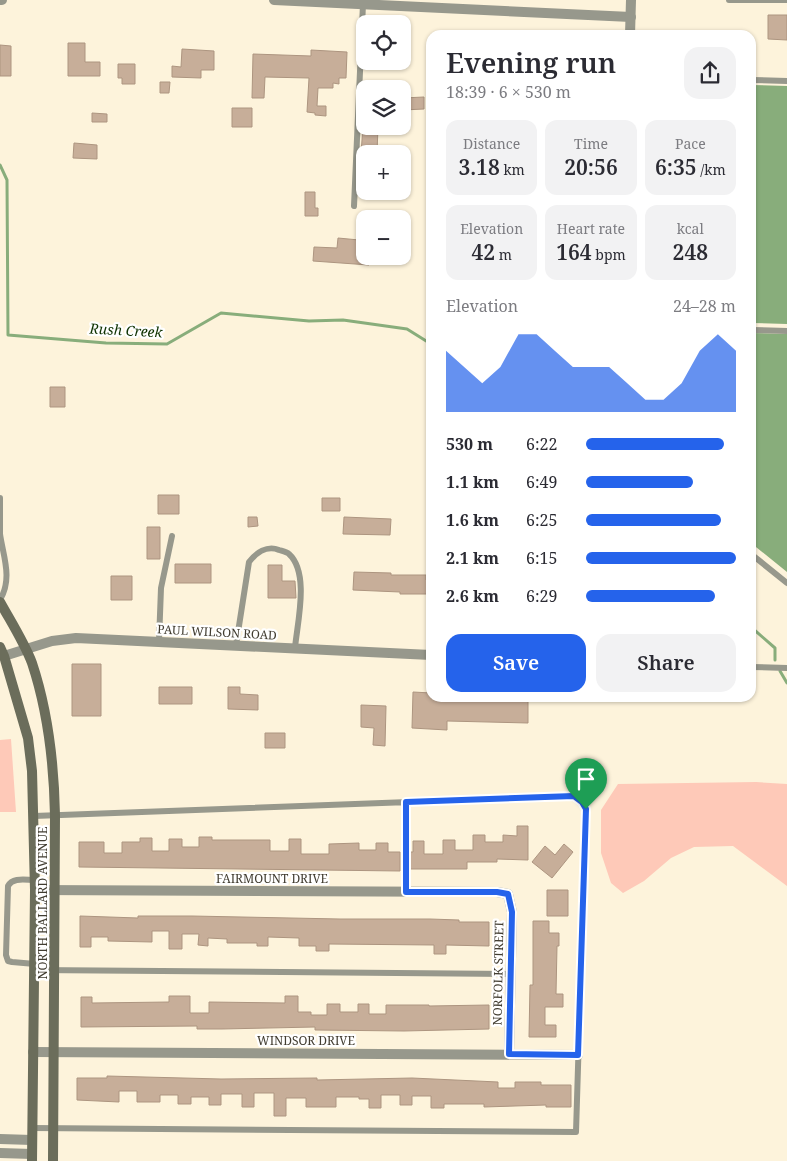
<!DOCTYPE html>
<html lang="en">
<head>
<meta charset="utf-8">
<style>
	body { margin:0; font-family:"Noto Serif",serif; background:#f2f2f3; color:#2b2b33; height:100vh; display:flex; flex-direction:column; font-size:19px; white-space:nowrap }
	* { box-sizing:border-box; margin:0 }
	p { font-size:16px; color:#7c7c81 }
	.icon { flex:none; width:28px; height:28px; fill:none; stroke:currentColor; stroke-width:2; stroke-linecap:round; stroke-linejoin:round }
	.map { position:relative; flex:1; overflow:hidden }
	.side { position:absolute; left:426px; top:30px; width:330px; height:672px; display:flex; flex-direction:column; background:#fff; border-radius:15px; box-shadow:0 1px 4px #0004 }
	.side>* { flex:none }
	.fabs { position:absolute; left:356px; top:15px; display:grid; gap:10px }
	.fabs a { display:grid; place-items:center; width:55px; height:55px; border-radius:10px; background:#fff; box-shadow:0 1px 4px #0004; font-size:25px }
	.pin { position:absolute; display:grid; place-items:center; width:42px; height:42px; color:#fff; margin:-51px -21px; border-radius:50% 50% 50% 0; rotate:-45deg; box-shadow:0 0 5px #0007 }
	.pin .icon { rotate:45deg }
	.round { display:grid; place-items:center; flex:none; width:52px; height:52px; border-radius:15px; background:#f2f2f3 }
	.overview { display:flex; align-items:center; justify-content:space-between; height:85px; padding:0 20px }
	h1 { font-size:28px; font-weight:600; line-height:38px }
	.figures { display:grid; grid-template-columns:repeat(3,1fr); gap:8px; height:85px; padding:5px 20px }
	.figures div { display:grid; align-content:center; border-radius:12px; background:#f2f2f3; text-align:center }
	.figures b { font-size:21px; font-weight:600 }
	.figures small { font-size:14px; font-weight:400 }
	.figures p { font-size:14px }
	.chart { height:140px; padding:10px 20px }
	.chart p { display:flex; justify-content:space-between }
	.chart svg { width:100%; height:90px; margin-top:5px; fill:#2563eb; opacity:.7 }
	.button { display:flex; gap:10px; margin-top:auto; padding:10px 20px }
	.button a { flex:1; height:58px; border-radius:15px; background:#2563eb; color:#fff; font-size:20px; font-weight:600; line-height:58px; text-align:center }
	.button a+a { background:#f2f2f3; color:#2b2b33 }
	ul { padding:0 20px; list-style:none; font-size:16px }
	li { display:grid; grid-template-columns:80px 60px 1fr; align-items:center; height:38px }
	li i { height:12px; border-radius:6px; background:#2563eb }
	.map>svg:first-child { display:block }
	.green { fill:#fec9b8 }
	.water { fill:#88ad7b }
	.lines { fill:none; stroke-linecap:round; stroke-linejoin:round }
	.stream { stroke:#88ad7b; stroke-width:3 }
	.building { fill:#c7ae99; stroke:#ad9580 }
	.service { stroke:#97988c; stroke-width:6 }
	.minor { stroke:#97988c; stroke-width:10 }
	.tertiary { stroke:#97988c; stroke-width:10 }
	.secondary { stroke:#6b6d5b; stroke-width:10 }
	.route-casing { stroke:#fff; stroke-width:10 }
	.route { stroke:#2563eb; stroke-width:6 }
	.labels { text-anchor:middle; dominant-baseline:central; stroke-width:4.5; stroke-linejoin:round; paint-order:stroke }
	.street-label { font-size:12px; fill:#413c30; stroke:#fff }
	.water-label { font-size:14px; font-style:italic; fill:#0e3200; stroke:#fff }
</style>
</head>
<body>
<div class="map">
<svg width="787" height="1161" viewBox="0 0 787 1161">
	<rect width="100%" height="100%" fill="#fdf3db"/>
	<path class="green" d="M11 739 16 812H0V740Z
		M756 782 787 784V886L733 846 694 847 671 858 644 881 623 893 611 883 601 853V810L618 784Z"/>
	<path class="water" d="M751 85 787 86V324L751 323Z
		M751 333 787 334V572L751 543Z"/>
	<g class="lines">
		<path class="stream" d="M0 165 7 180 8 335 106 343 167 344 221 313 309 321 343 320 407 329 431 344
			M751 627 775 648V660
			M780 671 787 683"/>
	</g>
	<path class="building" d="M768 15H787V40L768 39Z
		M68 43H85V62H100V76H68Z
		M0 45 11 46V76H0Z
		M182 49 214 51V70H201V78L172 77V66L181 67Z
		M311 50 347 52 346 78H339V84L333 83V88H318L317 106H326V116L315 115V113L307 112 309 78 265 77 264 98H252L253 54 311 56Z
		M118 64H135V84H122V78H118Z
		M160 82H170L169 93H160Z
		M424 97V109L403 110V98Z
		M232 108H252V127H232Z
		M92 113 107 114V122H92Z
		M363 126H378L377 154H361Z
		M74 143 97 145V159L73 158Z
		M305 192H315V208H318V216H305Z
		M338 238 359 240 358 249 365 250V256H370L369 265 313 261 314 247 337 248Z
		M50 387H65V407H50Z
		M158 495H179V514H158Z
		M322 498H340V511H322Z
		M248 517H257L258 526 248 527Z
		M344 517 391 519 390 535 343 534Z
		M147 527H160V559H147Z
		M175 564H211V583H175Z
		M268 565H282V581H295L296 598H268Z
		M354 572 391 573V575H426V580H431V594H400V592L353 590Z
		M111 576H132V600H111Z
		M72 664H101V716H72Z
		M159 687H192V704H159Z
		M228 687H240V694L258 695V710L228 709Z
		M413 692 431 693V698H528V723L447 721V730L412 728Z
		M361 705 386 706 385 746 373 745 374 728 361 727Z
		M265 733H285V748H265Z
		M517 826H528V860L497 859V862H467V869H410V852H413V841H424V854H443V840H455V850H473V835H485V842H503V835L517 836Z
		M199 837H212V840H270V851H289V839H301V854H329V844L359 843V850H376V843H388V852H400V871L79 867V842H104V853H122V842H140V838H152V851H169V839H182V847H199Z
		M564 844 573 852 552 878 532 862 545 846 555 855Z
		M547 890H568V916H547Z
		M80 916 138 918V916H192L340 919H430L459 920V922H489V946L446 945V954H434V945L329 944V951H316V946H299V938L268 937V946H257V943H227V939L208 938V946L198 945 199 934H182V949H169V931H152V942L108 941V937H91V947H80Z
		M533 921H549V933H559V946H557L556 994H563V1007H545V1025H556V1037H529L530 985H533Z
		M169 996H190V1013H209V1002L285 1003V996H298V1012H311V1015H327V1004H340V1012H358V1004H369V1014H386V1005H429V1006L489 1005V1029L404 1031 315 1030V1027L222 1029H197V1026L81 1027V997H92V1003L169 1002Z
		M107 1076 221 1079 317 1078V1080L412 1078 498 1082V1088H515V1082H541V1085H571V1107H546V1105L484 1107V1104H444V1108H431V1096H412V1105H400V1095H381V1108H369V1099H359V1097H336V1107H306V1098H286V1116H274V1093H254V1107H242V1094H221V1105H209V1097H191V1104H178V1095H160V1102H137V1091H119V1102L77 1100V1078H107Z"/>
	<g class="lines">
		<path class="service" d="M729 0H787
			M751 80 787 81
			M354 206 363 4
			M751 330 787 331
			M0 498C0 510 0 522 0 534 3 556 13 578 0 600
			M751 554 787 583
			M159 641 161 588 172 536
			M236 645 249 562C256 553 267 545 279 550 282 551 287 552 289 554 310 573 297 624 295 648
			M751 667 787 668
			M405 802V892
			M35 964 12 962 8 961 6 955 8 886C13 877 25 880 35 880
			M35 970 510 974
			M32 1128 576 1132 586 809 582 801 574 796 34 816"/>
		<path class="minor" d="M0 0H2
			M274 0 631 17
			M35 890 497 892 508 894 512 912 509 1054
			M33 1052 578 1055
			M0 1139 32 1140
			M0 1153 32 1154"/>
		<path class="tertiary" d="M630 35 631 0
			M4 656 52 641 76 638 431 655"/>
		<path class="secondary" d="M0 602C11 622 24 642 32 663 48 711 54 765 55 815L53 1161
			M0 647 4 656 28 738 32 771 35 890 32 1161"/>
	</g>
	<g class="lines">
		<g class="route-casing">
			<path id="route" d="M574 796 582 802 586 809 578 1055 509 1054 512 912 508 894 497 892H406V802Z"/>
		</g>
		<use href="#route" class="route"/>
	</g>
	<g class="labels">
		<g class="street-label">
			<text transform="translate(217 632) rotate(3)">PAUL WILSON ROAD</text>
			<text x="272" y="878">FAIRMOUNT DRIVE</text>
			<text transform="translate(42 903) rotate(-90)">NORTH BALLARD AVENUE</text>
			<text transform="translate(498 973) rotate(-89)">NORFOLK STREET</text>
			<text x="306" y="1040">WINDSOR DRIVE</text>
		</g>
		<g class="water-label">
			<text transform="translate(126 330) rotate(3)">Rush Creek</text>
		</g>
	</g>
</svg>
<div class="fabs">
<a><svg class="icon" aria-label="locate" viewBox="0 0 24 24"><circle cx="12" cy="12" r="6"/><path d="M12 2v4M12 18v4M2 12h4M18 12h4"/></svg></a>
<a><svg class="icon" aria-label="layers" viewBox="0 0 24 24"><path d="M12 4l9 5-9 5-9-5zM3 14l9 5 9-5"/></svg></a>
<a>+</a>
<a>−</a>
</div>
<div class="pin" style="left:586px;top:809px;background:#1e9e55"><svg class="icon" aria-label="arrive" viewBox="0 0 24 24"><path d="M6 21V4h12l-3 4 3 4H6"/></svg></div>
<section class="side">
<div class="overview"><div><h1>Evening run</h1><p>18:39 · 6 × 530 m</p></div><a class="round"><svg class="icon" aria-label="share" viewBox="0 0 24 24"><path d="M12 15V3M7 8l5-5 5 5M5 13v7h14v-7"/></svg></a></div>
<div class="figures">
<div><p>Distance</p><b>3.18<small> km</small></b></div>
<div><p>Time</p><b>20:56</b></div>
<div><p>Pace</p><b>6:35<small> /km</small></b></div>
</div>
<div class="figures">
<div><p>Elevation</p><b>42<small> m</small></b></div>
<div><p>Heart rate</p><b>164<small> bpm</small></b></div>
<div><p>kcal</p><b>248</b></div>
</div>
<div class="chart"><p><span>Elevation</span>24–28 m</p>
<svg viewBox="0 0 160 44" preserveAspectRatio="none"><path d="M0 44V14L10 22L20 30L30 22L40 6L50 6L60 14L70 22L80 22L90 22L100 30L110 38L120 38L130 30L140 14L150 6L160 14V44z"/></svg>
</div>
<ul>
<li><b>530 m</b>6:22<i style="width:92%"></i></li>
<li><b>1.1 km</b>6:49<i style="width:71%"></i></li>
<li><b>1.6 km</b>6:25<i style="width:90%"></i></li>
<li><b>2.1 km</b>6:15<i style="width:100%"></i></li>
<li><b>2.6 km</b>6:29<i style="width:86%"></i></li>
</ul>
<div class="button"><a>Save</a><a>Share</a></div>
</section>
</div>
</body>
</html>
